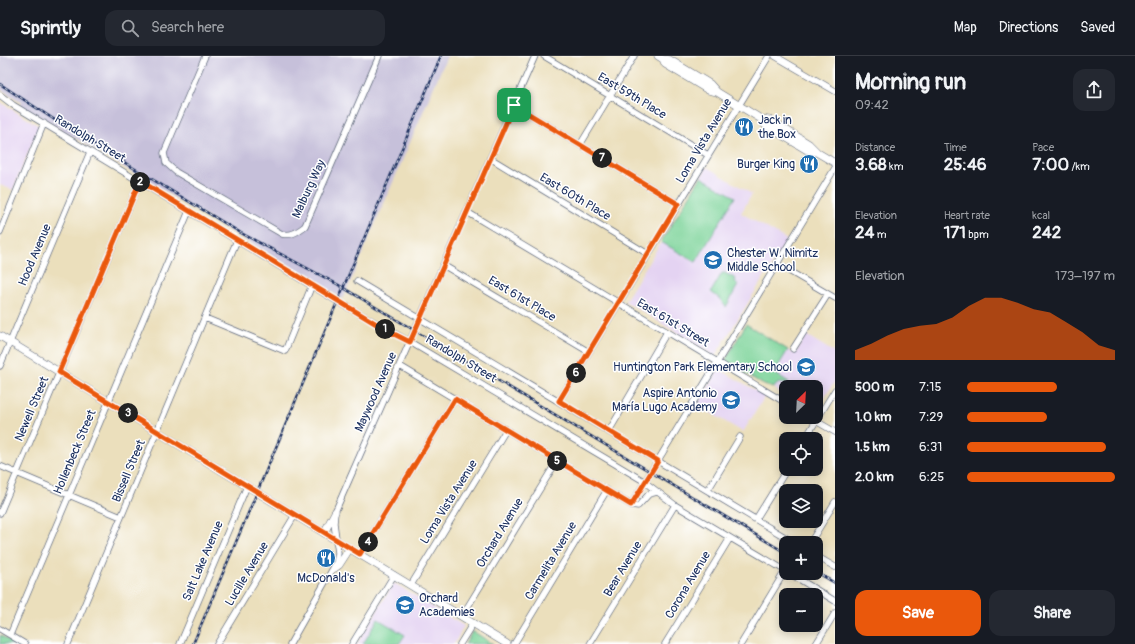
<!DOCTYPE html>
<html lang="en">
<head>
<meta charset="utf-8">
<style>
	body { margin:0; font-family:Pangolin,sans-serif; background:#242831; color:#f1f3f6; height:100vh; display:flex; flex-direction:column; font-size:15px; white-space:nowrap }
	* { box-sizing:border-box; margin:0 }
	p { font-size:13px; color:#9ea1a6 }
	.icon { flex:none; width:22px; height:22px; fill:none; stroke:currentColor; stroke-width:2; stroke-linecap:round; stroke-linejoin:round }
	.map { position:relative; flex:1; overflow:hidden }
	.panel { display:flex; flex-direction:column; background:#171b24; width:300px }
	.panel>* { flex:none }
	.needle { width:26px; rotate:24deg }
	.tools { position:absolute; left:779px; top:324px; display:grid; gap:8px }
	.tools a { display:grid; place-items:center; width:44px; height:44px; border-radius:8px; background:#171b24; box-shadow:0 2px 10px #0003; font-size:20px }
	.pin { position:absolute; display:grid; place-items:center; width:34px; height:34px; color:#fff; margin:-17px; border-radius:8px; box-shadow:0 2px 6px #0006 }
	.km { position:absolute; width:20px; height:20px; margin:-10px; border-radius:50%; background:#222; color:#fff; font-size:11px; line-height:20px; text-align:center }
	.round { display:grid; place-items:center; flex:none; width:42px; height:42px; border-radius:12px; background:#242831 }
	.overview { display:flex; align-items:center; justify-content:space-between; height:68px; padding:0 20px }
	h1 { font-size:22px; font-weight:800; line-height:30px }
	.stats { display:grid; grid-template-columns:repeat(3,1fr); gap:6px; height:68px; padding:4px 20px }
	.stats div { display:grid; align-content:center }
	.stats b { font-size:17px; font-weight:800 }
	.stats small { font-size:11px; font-weight:400 }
	.stats p { font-size:11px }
	.chart { height:112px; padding:8px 20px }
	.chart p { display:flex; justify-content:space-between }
	.chart svg { width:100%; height:72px; margin-top:4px; fill:#ea580c; opacity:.7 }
	.cta { display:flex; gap:8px; margin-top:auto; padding:8px 20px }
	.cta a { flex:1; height:46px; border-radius:12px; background:#ea580c; color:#fff; font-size:16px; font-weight:800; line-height:46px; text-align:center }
	.cta a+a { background:#242831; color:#f1f3f6 }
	ul { padding:0 20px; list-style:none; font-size:13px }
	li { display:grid; grid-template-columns:64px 48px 1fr; align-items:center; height:30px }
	li i { height:10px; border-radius:5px; background:#ea580c }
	header { display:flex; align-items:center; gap:24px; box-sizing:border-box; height:56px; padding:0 20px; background:#171b24; border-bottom:1px solid #363941 }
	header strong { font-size:19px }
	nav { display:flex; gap:22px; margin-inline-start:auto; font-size:14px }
	.search { width:280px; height:36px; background:#242831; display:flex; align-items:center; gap:10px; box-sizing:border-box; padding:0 14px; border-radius:12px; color:#9ea1a6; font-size:15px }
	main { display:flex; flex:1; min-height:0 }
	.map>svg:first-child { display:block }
	.built { fill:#e4d3f2 }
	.industrial { fill:#c6c0da }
	.green { fill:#7ad398; stroke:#4a817b }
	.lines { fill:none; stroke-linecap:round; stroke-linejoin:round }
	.minor-casing { stroke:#646d7f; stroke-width:7 }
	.major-casing { stroke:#646d7f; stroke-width:8 }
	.minor { stroke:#fff; stroke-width:5.5 }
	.major { stroke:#fff; stroke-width:7 }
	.rail-casing { stroke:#1b2f5e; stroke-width:2.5 }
	.rail { stroke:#fff; stroke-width:1; stroke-dasharray:3; stroke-linecap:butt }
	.route-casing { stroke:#fff; stroke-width:8 }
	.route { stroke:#ea580c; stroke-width:5 }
	.labels { text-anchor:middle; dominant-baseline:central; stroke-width:3; stroke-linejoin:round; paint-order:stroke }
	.street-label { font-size:12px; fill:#1b2f5e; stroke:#fff }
	.poi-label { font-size:12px; fill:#1b2f5e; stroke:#fff; text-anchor:start }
</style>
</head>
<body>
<header>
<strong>Sprintly</strong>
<div class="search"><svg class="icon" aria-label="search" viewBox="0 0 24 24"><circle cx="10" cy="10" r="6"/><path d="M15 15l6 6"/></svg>Search here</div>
<nav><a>Map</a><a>Directions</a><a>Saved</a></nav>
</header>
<main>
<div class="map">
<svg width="835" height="588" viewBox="0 0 835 588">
	<rect width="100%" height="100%" fill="#fff"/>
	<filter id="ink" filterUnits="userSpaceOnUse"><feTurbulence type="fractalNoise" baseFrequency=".025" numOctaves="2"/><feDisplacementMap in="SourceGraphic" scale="8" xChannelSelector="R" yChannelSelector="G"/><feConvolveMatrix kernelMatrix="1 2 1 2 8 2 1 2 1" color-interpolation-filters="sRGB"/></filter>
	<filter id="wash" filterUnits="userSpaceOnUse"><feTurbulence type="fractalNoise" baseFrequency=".012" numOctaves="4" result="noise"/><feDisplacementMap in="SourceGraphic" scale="16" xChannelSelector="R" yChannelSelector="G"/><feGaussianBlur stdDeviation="0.9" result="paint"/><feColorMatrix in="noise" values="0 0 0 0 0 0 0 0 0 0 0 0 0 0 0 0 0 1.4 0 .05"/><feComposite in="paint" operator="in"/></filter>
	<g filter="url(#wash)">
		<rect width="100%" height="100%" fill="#ebdfbc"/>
		<path class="built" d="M0 46 39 70 13 134 0 129Z
			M707 111 752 138 741 157 787 184 715 300 625 245Z
			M806 279 835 297V325L816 355V331H786V340L767 328 788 294 795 298Z
			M719 313 765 340 743 376 697 349Z
			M394 527 464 570 454 588H357Z"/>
		<path class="industrial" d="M0 0H447L343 243 20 49 22 46 0 33Z"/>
		<path class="green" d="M701 121 735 141 696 206 661 186Z
			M722 217H725L736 223 735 225 738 229 726 251 719 242 711 236Z
			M746 268 788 294 774 317 789 326 787 328 779 327 773 332 764 329 725 305Z
			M378 563 405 579 399 588H363Z
			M472 576H474L493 588H465Z
			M0 579 15 588H0Z"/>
	</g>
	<g filter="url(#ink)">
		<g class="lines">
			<g class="minor-casing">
				<path id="minor" d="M205 0 164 97 166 107 176 116 282 178C292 180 297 176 305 170L379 0
					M544 0 708 99
					M775 0 835 35
					M0 39 13 49 337 245 410 286 642 424 675 449 786 515
					M514 49 678 148
					M580 89 634 0
					M490 102 648 198
					M467 156 786 347
					M0 176 44 67
					M777 208 835 242
					M443 209 589 296
					M357 225 795 487
					M205 262 285 295 312 229
					M793 293 828 238
					M0 310 90 96
					M400 310 631 449 638 450 649 438 657 436
					M559 345 769 0
					M809 361 835 376
					M609 375 667 276
					M805 383 835 334
					M0 410 121 461
					M708 434 740 381
					M631 449 835 112
					M0 457 140 125
					M756 463 787 413
					M810 487 835 446
					M360 498 455 343
					M816 500 835 511
					M789 517 835 545
					M411 529 506 374
					M462 560 557 405
					M0 573 25 588
					M10 579 189 155
					M68 588 237 184
					M180 588 247 430
					M217 588 295 459
					M290 588 336 507 338 497 334 467 335 456 535 0
					M352 588 394 519
					M460 588 473 567
					M514 588 607 434
					M590 588 675 449
					M665 588 730 482
					M741 588 785 515
					M816 588 835 557"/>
			</g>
			<g class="major-casing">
				<path id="major" d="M658 0 663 3 670 4 710 28 717 36 761 63 770 64 809 88 818 97 835 107
					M663 3 665 8 708 34 717 36
					M761 63 765 69 807 94 816 96
					M0 280 507 588
					M324 477 335 456
					M335 512 339 509 350 492"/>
			</g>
			<use href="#minor" class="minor"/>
			<use href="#major" class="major"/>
			<g class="rail-casing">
				<path id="rail" d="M0 28 61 68 241 177 337 228 786 497
					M816 516 835 527
					M193 588 441 0"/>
			</g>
			<use href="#rail" class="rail"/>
		</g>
	</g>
	<g class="lines" filter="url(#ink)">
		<g class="route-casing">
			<path id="route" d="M514 49 678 148 559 345 658 405 631 449 455 343 360 498 59 316 140 125 388 275 410 286Z"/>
		</g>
		<use href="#route" class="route"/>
	</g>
	<defs>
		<g id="restaurant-disc" transform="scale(1)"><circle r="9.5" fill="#1f6fb2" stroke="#fff"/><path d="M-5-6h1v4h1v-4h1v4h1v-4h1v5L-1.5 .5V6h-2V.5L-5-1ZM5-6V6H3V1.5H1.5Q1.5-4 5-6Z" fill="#fff"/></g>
		<g id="school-disc" transform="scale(1)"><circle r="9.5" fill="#1f6fb2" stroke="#fff"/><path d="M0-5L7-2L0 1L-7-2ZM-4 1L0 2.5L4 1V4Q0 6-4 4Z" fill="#fff"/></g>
	</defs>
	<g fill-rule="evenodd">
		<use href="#restaurant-disc" x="744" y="71"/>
		<use href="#restaurant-disc" x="809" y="108"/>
		<use href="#school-disc" x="713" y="204"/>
		<use href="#school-disc" x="806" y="311"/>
		<use href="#school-disc" x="731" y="344"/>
		<use href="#restaurant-disc" x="326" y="502"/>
		<use href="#school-disc" x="405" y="549"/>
	</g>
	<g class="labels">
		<g class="street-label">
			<text transform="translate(632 40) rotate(31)">East 59th Place</text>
			<text transform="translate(90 83) rotate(31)">Randolph Street</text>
			<text transform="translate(704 85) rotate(-59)">Loma Vista Avenue</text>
			<text transform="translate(309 133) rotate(-65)">Malburg Way</text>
			<text transform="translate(575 141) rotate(31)">East 60th Place</text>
			<text transform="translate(35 199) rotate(-67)">Hood Avenue</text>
			<text transform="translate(522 243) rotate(31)">East 61st Place</text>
			<text transform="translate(673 267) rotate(31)">East 61st Street</text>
			<text transform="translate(461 303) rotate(31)">Randolph Street</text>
			<text transform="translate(376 336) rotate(-66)">Maywood Avenue</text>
			<text transform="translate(32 353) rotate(-67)">Newell Street</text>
			<text transform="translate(75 396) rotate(-67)">Hollenbeck Street</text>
			<text transform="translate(129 415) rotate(-67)">Bissell Street</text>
			<text transform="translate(449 446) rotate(-58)">Loma Vista Avenue</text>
			<text transform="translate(500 477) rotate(-59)">Orchard Avenue</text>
			<text transform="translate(203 505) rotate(-67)">Salt Lake Avenue</text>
			<text transform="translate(551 505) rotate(-59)">Carmelita Avenue</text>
			<text transform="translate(623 513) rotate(-59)">Bear Avenue</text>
			<text transform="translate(247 518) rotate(-59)">Lucille Avenue</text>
			<text transform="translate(688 529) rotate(-59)">Corona Avenue</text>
		</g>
		<g class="poi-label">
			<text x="758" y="64">Jack in<tspan x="758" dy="14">the Box</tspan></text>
			<text x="795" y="108" text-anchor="end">Burger King</text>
			<text x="727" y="197">Chester W. Nimitz<tspan x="727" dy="14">Middle School</tspan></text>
			<text x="792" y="311" text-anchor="end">Huntington Park Elementary School</text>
			<text x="717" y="337" text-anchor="end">Aspire Antonio<tspan x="717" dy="14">María Lugo Academy</tspan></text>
			<text x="326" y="522" text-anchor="middle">McDonald's</text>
			<text x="419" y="542">Orchard<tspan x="419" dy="14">Academies</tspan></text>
		</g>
	</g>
</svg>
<div class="tools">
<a><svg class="needle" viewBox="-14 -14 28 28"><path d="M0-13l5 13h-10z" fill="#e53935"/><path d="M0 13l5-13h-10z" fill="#9ea1a6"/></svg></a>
<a><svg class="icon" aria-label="locate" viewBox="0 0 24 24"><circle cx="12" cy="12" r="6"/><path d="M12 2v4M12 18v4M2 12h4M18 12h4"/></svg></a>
<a><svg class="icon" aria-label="layers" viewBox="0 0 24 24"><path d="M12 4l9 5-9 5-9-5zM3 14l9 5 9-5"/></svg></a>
<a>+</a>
<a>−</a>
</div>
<div class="pin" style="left:514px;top:49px;background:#1e9e55"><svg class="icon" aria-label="arrive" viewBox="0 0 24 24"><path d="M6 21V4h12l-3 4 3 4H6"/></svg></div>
<b class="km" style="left:385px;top:273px">1</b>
<b class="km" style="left:140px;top:126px">2</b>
<b class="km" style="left:128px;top:357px">3</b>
<b class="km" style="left:368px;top:486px">4</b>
<b class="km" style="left:557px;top:405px">5</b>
<b class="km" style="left:576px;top:317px">6</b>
<b class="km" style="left:602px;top:102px">7</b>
</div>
<section class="panel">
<div class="overview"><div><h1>Morning run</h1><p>09:42</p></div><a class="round"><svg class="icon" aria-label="share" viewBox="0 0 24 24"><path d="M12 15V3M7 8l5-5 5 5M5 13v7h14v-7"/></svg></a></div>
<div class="stats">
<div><p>Distance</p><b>3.68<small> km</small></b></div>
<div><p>Time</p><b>25:46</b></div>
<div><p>Pace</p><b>7:00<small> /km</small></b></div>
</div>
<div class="stats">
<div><p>Elevation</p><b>24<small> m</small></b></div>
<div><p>Heart rate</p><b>171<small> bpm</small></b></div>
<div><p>kcal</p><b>242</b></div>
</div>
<div class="chart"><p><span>Elevation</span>173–197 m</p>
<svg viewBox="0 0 160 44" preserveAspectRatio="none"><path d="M0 44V38L10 34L20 29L30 25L40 23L50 22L60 18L70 11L80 6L90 6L100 9L110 13L120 15L130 21L140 27L150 35L160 38V44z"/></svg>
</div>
<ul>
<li><b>500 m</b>7:15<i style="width:61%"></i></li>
<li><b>1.0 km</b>7:29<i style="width:54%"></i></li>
<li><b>1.5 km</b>6:31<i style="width:94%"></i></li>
<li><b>2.0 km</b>6:25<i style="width:100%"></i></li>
</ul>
<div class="cta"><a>Save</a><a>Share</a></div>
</section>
</main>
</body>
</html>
